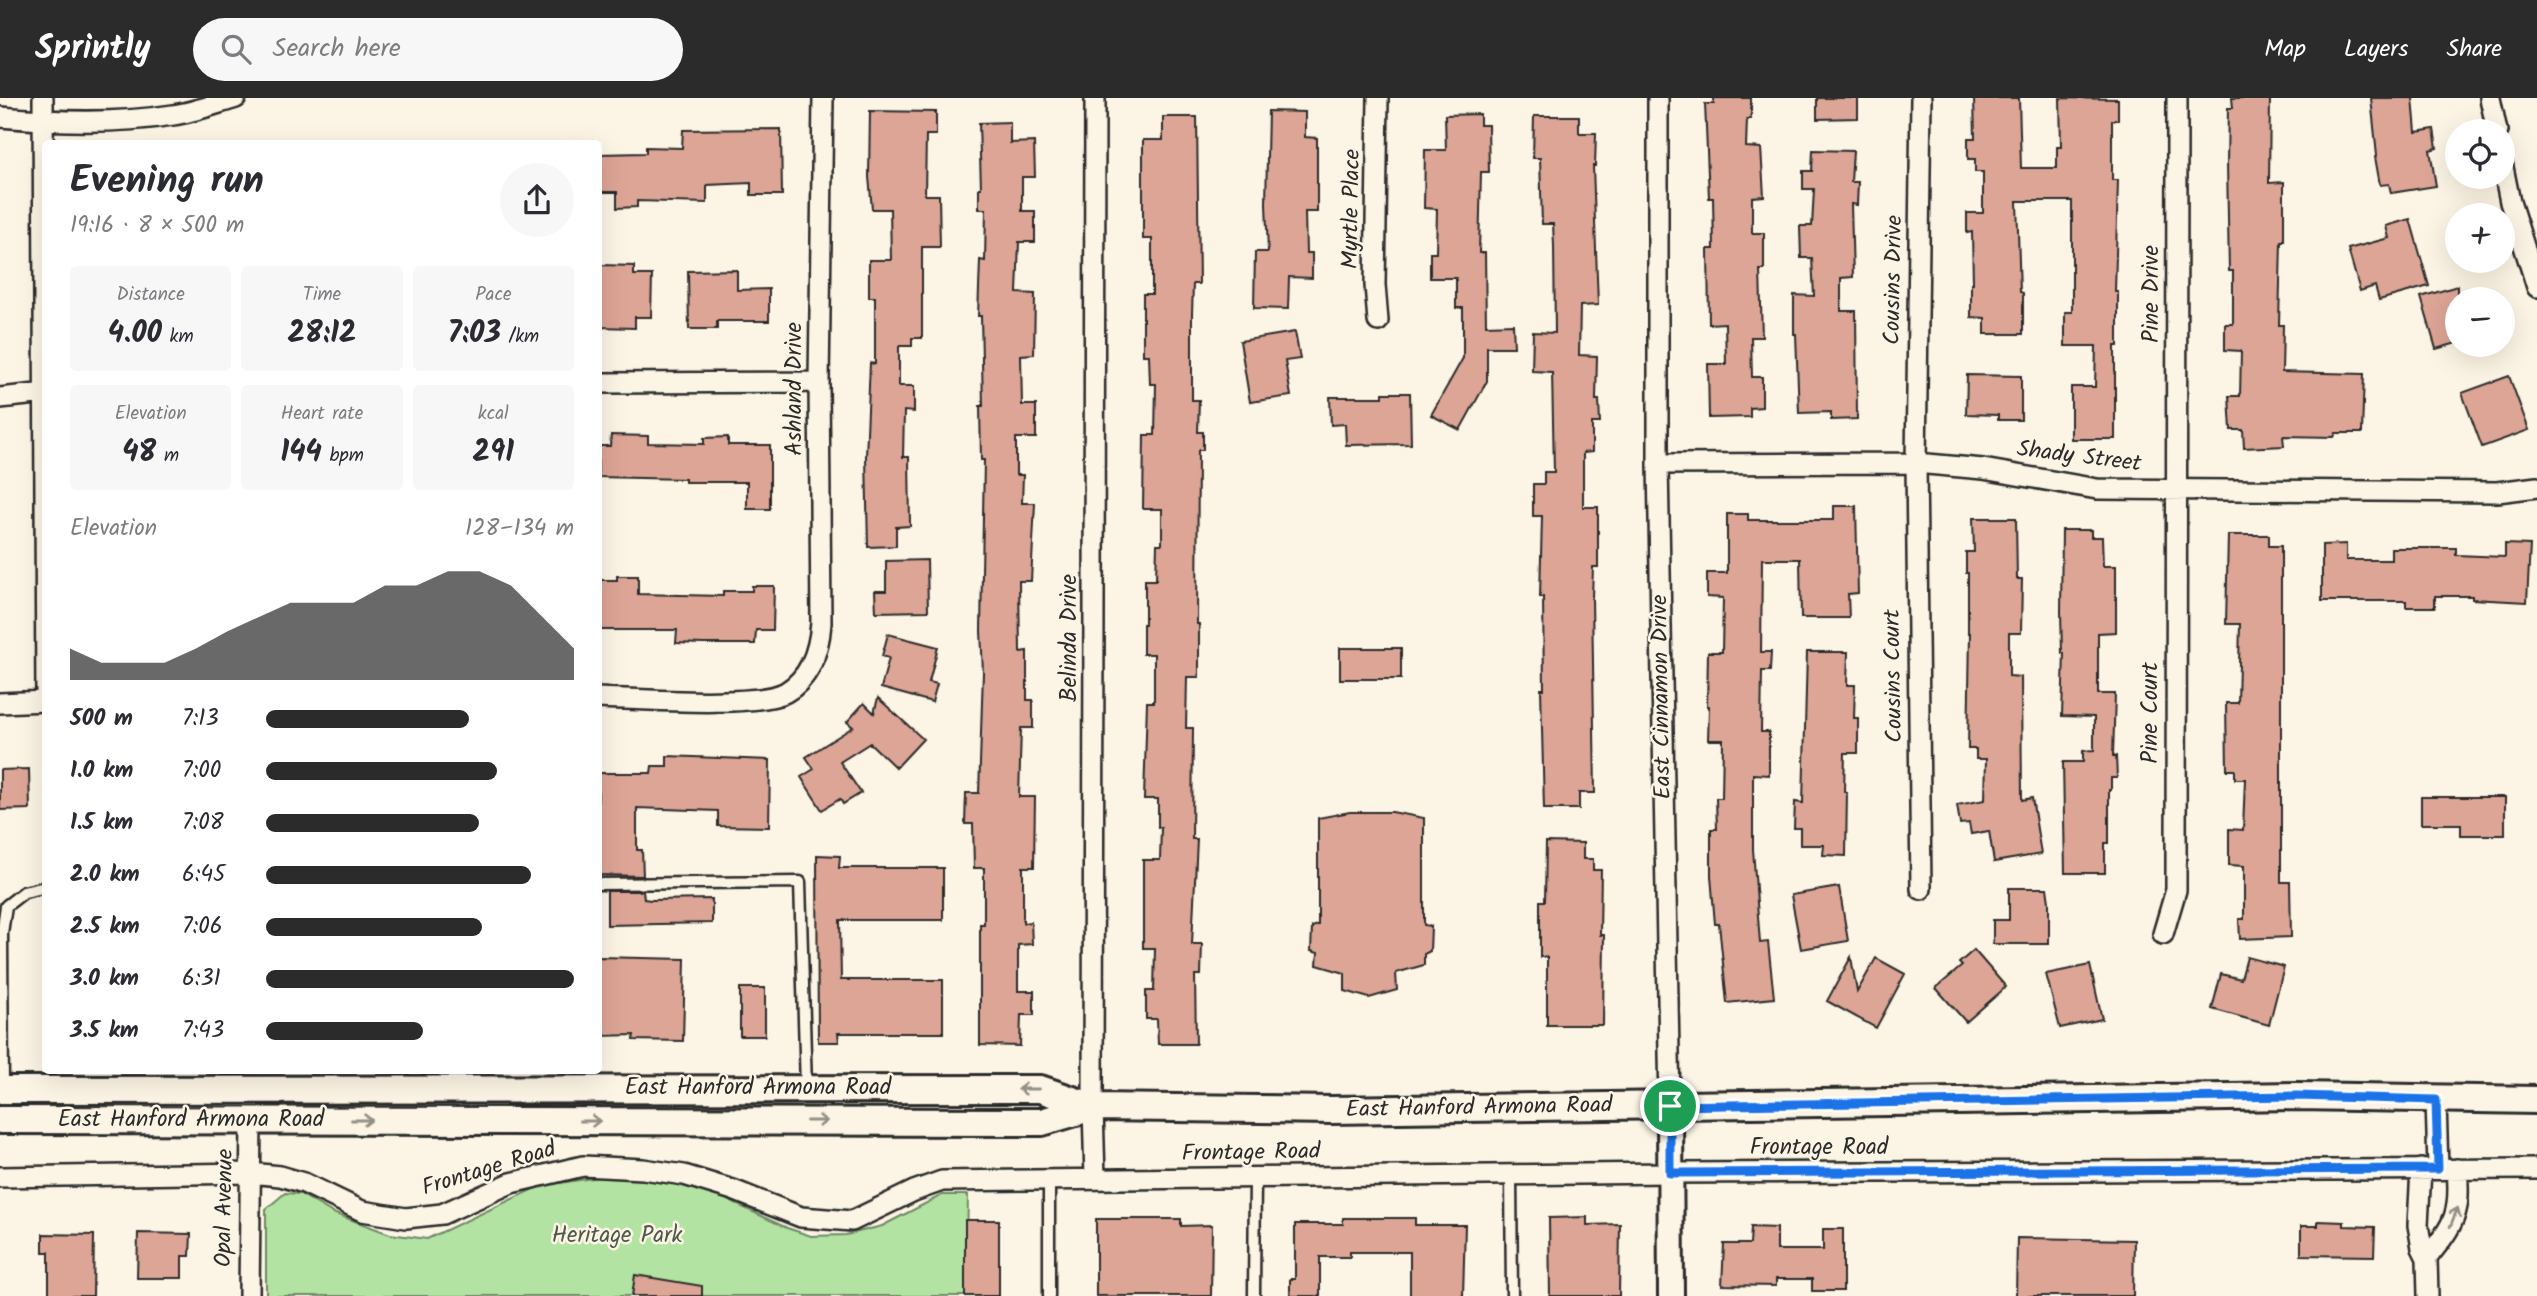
<!DOCTYPE html>
<html lang="en">
<head>
<meta charset="utf-8">
<style>
	body { margin:0; font-family:Kalam,sans-serif; background:#f7f7f7; color:#2b2b33; height:100vh; display:flex; flex-direction:column; font-size:26px; white-space:nowrap }
	* { box-sizing:border-box; margin:0 }
	p { font-size:23px; color:#7c7c81 }
	.icon { flex:none; width:38px; height:38px; fill:none; stroke:currentColor; stroke-width:2; stroke-linecap:round; stroke-linejoin:round }
	.map { position:relative; flex:1; overflow:hidden }
	.side { position:absolute; left:42px; top:42px; width:560px; height:934px; display:flex; flex-direction:column; background:#fff; border-radius:7px; box-shadow:0 7px 28px #0002 }
	.side>* { flex:none }
	.tools { position:absolute; left:2445px; top:21px; display:grid; gap:14px }
	.tools a { display:grid; place-items:center; width:70px; height:70px; border-radius:50%; background:#fff; box-shadow:0 7px 28px #0002; font-size:35px }
	.pin { position:absolute; display:grid; place-items:center; width:60px; height:60px; color:#fff; margin:-30px; border:4px solid #fff; border-radius:50%; box-shadow:0 2px 7px #0007 }
	.round { display:grid; place-items:center; flex:none; width:74px; height:74px; border-radius:37px; background:#f7f7f7 }
	.summary { display:flex; align-items:center; justify-content:space-between; height:119px; padding:0 28px }
	h1 { font-size:38px; font-weight:700; line-height:52px }
	.stats { display:grid; grid-template-columns:repeat(3,1fr); gap:10px; height:119px; padding:7px 28px }
	.stats div { display:grid; align-content:center; border-radius:7px; background:#f7f7f7; text-align:center }
	.stats b { font-size:30px; font-weight:700 }
	.stats small { font-size:19px; font-weight:400 }
	.stats p { font-size:19px }
	.chart { height:196px; padding:14px 28px }
	.chart p { display:flex; justify-content:space-between }
	.chart svg { width:100%; height:126px; margin-top:7px; fill:#2b2b2b; opacity:.7 }
	ul { padding:0 28px; list-style:none; font-size:23px }
	li { display:grid; grid-template-columns:112px 84px 1fr; align-items:center; height:52px }
	li i { height:18px; border-radius:9px; background:#2b2b2b }
	header { display:flex; align-items:center; gap:42px; box-sizing:border-box; height:98px; padding:0 35px; background:#2b2b2b; color:#fff }
	header strong { font-size:33px }
	nav { display:flex; gap:38px; margin-inline-start:auto; font-size:24px }
	.search { width:490px; height:63px; background:#f7f7f7; display:flex; align-items:center; gap:18px; box-sizing:border-box; padding:0 24px; border-radius:38px; color:#7c7c81; font-size:26px }
	.map>svg:first-child { display:block }
	.green { fill:#b3e3a2; stroke:#6f8766; stroke-width:2 }
	.building { fill:#dda596; stroke:#2b2b2b; stroke-width:2 }
	.lines { fill:none; stroke-linecap:round; stroke-linejoin:round }
	.service-casing { stroke:#2b2b2b; stroke-width:15 }
	.minor-casing { stroke:#2b2b2b; stroke-width:24 }
	.tertiary-casing { stroke:#2b2b2b; stroke-width:30 }
	.secondary-casing { stroke:#2b2b2b; stroke-width:32 }
	.service { stroke:#fcf5e5; stroke-width:10 }
	.minor { stroke:#fcf5e5; stroke-width:19 }
	.tertiary { stroke:#fcf5e5; stroke-width:24 }
	.secondary { stroke:#fcf5e5; stroke-width:26 }
	.oneway { stroke:#949088 }
	.route-casing { stroke:#fff; stroke-width:14 }
	.route { stroke:#1a73e8; stroke-width:9 }
	.labels { text-anchor:middle; dominant-baseline:central; stroke-width:5; stroke-linejoin:round; paint-order:stroke }
	.street-label { font-size:23px; fill:#2b2b2b; stroke:#fcf5e5 }
	.park-label { font-size:23px; fill:#4d5949; stroke:#fcf5e5 }
</style>
</head>
<body>
<header>
<strong>Sprintly</strong>
<div class="search"><svg class="icon" aria-label="search" viewBox="0 0 24 24"><circle cx="10" cy="10" r="6"/><path d="M15 15l6 6"/></svg>Search here</div>
<nav><a>Map</a><a>Layers</a><a>Share</a></nav>
</header>
<div class="map">
<svg width="2537" height="1198" viewBox="0 0 2537 1198">
	<rect width="100%" height="100%" fill="#fcf5e5"/>
	<filter id="ink" filterUnits="userSpaceOnUse"><feTurbulence type="fractalNoise" baseFrequency=".0143" numOctaves="2"/><feDisplacementMap in="SourceGraphic" scale="14" xChannelSelector="R" yChannelSelector="G"/><feConvolveMatrix kernelMatrix="1 2 1 2 8 2 1 2 1" color-interpolation-filters="sRGB"/></filter>
	<g filter="url(#ink)">
		<path class="green" d="M606 1078 642 1080 684 1088 721 1099 787 1130 811 1138 846 1137 882 1128 942 1097H968L966 1198H266V1111L285 1095 300 1096 333 1115 390 1136 427 1141 540 1088Z"/>
		<path class="building" d="M1714 0H1751V21H1747L1746 49 1761 50 1764 98 1752 99V135H1764V172H1760L1762 239H1751L1752 279H1762V309L1750 310V319L1709 320 1708 266H1726L1725 225 1709 226 1708 151H1714L1713 100H1709L1705 6H1714Z
			M1817 0H1858V20L1817 21Z
			M1974 0H2019L2021 70H2057V49H2061L2060 0 2118 1V22H2112V82H2118L2115 194H2118V248H2115V341H2071V289H2095L2096 248H2065V214H2072V103H2017L2020 194 2023 195V236H1985V220L1971 219V186H1973L1972 134 1967 135V115H1983V74H1975V61H1968V40H1975Z
			M2232 0H2270L2269 85 2284 84V143H2281L2279 227H2283L2282 274 2364 276 2362 335H2336L2334 339 2283 338 2284 348 2244 350 2243 332H2231L2229 298H2240L2241 253 2225 252V226H2233V173H2229L2227 65 2228 10H2233Z
			M2371 0H2413L2416 34 2434 31 2437 50 2430 52 2436 88 2391 95 2389 86 2380 87 2375 59 2377 58Z
			M870 13 936 14V37H926L925 97H939L940 149H922V240H912V248H899V288H914V314L904 313 903 359H909L910 428 896 429V448L868 449 866 359 870 265 875 266V199H869V162H891L890 111H872L869 79Z
			M1268 13 1305 14V39L1317 40V114H1305L1306 155H1312V180L1289 179 1288 211 1254 210 1255 154H1268L1266 106Z
			M1480 16V27H1488L1489 74H1481L1479 155H1485L1486 227 1513 226 1514 249H1487V283L1460 332 1431 317 1463 260V210H1456V180H1430V155H1436L1437 111 1424 110 1425 52H1446L1445 17Z
			M1534 18H1579V35H1596L1595 68H1593L1598 207 1580 208 1579 257 1597 258 1596 302H1599L1600 325H1592V354L1583 355V409H1598V469H1593L1592 500 1595 695H1579V711H1544L1541 591H1544L1543 499H1540L1542 418H1533V386H1544V374H1554L1552 274 1532 273 1533 234 1555 235 1554 148 1553 126H1542L1540 60H1533Z
			M1163 19H1197L1199 186H1193L1192 216V302H1199L1198 334H1203V352H1198L1197 526H1199V579H1187L1186 630H1193L1192 741H1197L1192 846H1202L1201 877H1195L1196 946H1158L1157 921H1146V893H1154L1155 850H1143V762H1160L1161 729H1158V701H1144L1147 604H1154V556H1143V526H1145V482H1156L1157 446H1162V411H1143L1144 337H1155L1156 286H1150L1149 257H1143V196H1152V141H1143V42H1163Z
			M1010 24V45L1034 44 1035 79H1022V113H1035V144H1019L1017 195 1035 196 1034 256 1021 257 1022 307H1036V340H1016V377H1023L1022 405H1035L1031 483H1019L1020 554 1027 553V602H1033V630H1021L1019 699H1035L1034 769H1023V825L1031 824 1032 846 1018 847V893H1034V917H1021L1020 948 980 947V826H984V770H974L973 726H965L966 695H979L983 574 981 533 984 362H981L980 308H983L981 218H978L980 162 985 163 986 111H979V90H981L979 25Z
			M781 31 782 97H751V85L707 87V105L637 103V109L617 110V94H598V56L646 55V49L682 50 683 32Z
			M1813 52 1853 53 1851 84H1858L1857 107 1851 106 1853 179 1841 180V213H1856L1857 321 1831 322V314L1799 315 1796 236H1794V197L1814 198 1812 160H1801L1800 128H1812L1814 91H1803V73H1812Z
			M2410 121 2429 188 2379 202 2375 188 2360 193 2348 151 2389 140 2386 128Z
			M601 167 634 168V177H652L651 219H635V230L598 229V178H601Z
			M737 172V192L769 191V223H717V231H689L688 173Z
			M2457 188V245L2436 251 2421 199Z
			M1295 234 1300 261 1285 263 1291 298 1250 304 1240 243Z
			M1967 277 2021 278V322H1998V317L1966 316Z
			M2509 278 2529 332 2482 349 2462 295Z
			M1383 295H1410L1411 346 1346 347 1345 326 1331 327 1330 299H1383Z
			M611 337 648 338V345L704 346V340L728 339V347H770V411H747V384H685V381L598 379V348H610Z
			M1834 408H1856L1858 495 1848 496 1849 520H1801L1800 461H1762L1761 554H1771L1770 573H1762L1761 634H1769V677L1753 676V751L1760 845 1768 844 1774 900 1727 905 1719 826H1715L1711 778V731H1717L1716 700H1722L1723 642H1708L1709 608H1707L1708 554H1722L1723 500 1707 499V475H1727V416H1748V422H1834Z
			M1973 420H2016L2017 481H2022L2021 535H2009V578L2021 579 2022 702 2032 700 2041 756 1994 764 1989 733 1971 736 1969 725 1960 726 1957 707 1985 702 1986 661H1976V651H1968L1970 535H1968V475H1966V454H1974Z
			M2062 432H2091V439H2102L2103 468H2116V534L2098 535V596H2115L2113 658H2116L2117 680H2111V692H2109V745H2105V775H2065L2063 664H2083V653L2094 652V619L2062 618 2064 555H2062L2061 514Z
			M2228 437H2269V448H2281V784H2290L2291 839 2240 841 2239 821H2244V768L2229 767V731L2243 732 2245 681H2235V672H2227L2226 605H2238L2240 526H2226Z
			M2346 446V462H2391V450H2456V457L2505 459V446L2530 447 2527 504 2472 501V498H2435V509H2406V503H2322V447Z
			M927 462 928 513 876 514 875 493H886V463Z
			M617 478H638V496L723 498V493H752V488H774L773 532H756L755 546H703L676 545 677 532H598V482H617Z
			M888 536 938 549 929 584 937 586 932 604 881 590 889 560 882 558Z
			M1340 550H1401V581H1340Z
			M1807 554H1848L1847 587H1855L1854 620H1858V655H1845L1844 693 1847 694 1846 758 1823 757 1824 747H1800V730H1794L1795 704 1803 705Z
			M878 600 923 641 896 670 870 645 840 664 861 695 843 706 840 701 822 712 801 679 814 671 806 659 853 629 847 624 864 605 874 615Z
			M667 658 770 662 769 729 718 728V713L637 710V752H642L643 778 598 777V675H651L652 668H667Z
			M29 671 30 711 0 712V672Z
			M2421 699H2505V737H2461V726H2421Z
			M1350 714H1392L1424 720V827L1431 828 1430 853 1424 856V867L1396 875 1397 892 1369 900 1345 893V875L1317 867 1318 855 1311 853 1312 829 1318 827V720Z
			M1546 744 1583 745V761H1593V772H1601L1600 837H1604L1603 927H1547V859H1540V803H1545Z
			M817 757 840 758 839 770H943V822H840L841 882H943V935H838L839 944H818Z
			M1839 789 1848 843 1801 851 1791 797Z
			M2009 790H2047L2049 804V846H1993V822H2009Z
			M607 793H643L644 801 651 802 712 801V825L607 827Z
			M1974 852 2006 889 1966 924 1936 890 1962 868 1959 865Z
			M598 859 685 861 683 943 633 942 634 937 598 938Z
			M1851 859 1857 894 1876 860 1905 876 1876 930 1827 903Z
			M2247 859 2284 869 2269 927 2212 911 2221 876 2241 881Z
			M2090 867 2102 921 2060 930 2046 876Z
			M740 890H765V938H740Z
			M1587 1119V1127L1620 1126 1619 1198H1550L1549 1120Z
			M1343 1120H1415V1127H1465L1463 1198H1410V1154H1350V1159H1320V1198H1290V1181H1295V1126H1343Z
			M1096 1121H1181V1128L1212 1127 1211 1198H1096Z
			M965 1122H999V1198H965Z
			M2318 1123 2344 1124V1128L2375 1129 2374 1158 2301 1157V1128H2318Z
			M1751 1129 1777 1130V1152H1823V1131H1843V1193H1812V1181H1776V1188L1722 1187 1724 1146H1750Z
			M138 1135 191 1136 190 1158H182V1180H137Z
			M43 1136 94 1137 93 1198H49V1154H43Z
			M2017 1140 2134 1142 2133 1198H2016Z
			M635 1177 702 1188V1198H632Z"/>
		<g class="lines">
			<g class="service-casing">
				<path id="service" d="M598 786 800 784 806 990
					M3 992 2 835 6 808 24 794 46 789
					M1511 1077 1512 1198
					M1049 1198V1081
					M1254 1198 1255 1079"/>
			</g>
			<g class="minor-casing">
				<path id="minor" d="M1095 0 1093 1009 1095 1081
					M1378 0 1375 187 1378 223
					M1658 0V366L1670 1008
					M2490 0 2497 33
					M0 19C58 24 116 26 173 17 194 14 215 6 236 0
					M2502 64 2510 104 2537 189
					M598 285 819 284
					M0 300 46 295
					M1658 366 1916 365 1983 371 2097 391 2497 394 2537 389
					M598 600C637 601 758 610 786 594 810 580 819 552 821 525L819 284 823 0
					M0 605 46 603 43 0
					M1921 791 1916 365 1921 0
					M2163 836 2176 792 2177 0
					M2436 1002 2438 1071
					M2421 1071 2418 1127 2422 1150 2427 1160 2428 1198
					M0 1079 251 1075 280 1078 304 1085 362 1113 406 1120 442 1116 511 1085 583 1068 643 1071 684 1077 733 1092 801 1119 852 1123 914 1093 942 1083 1670 1075 2537 1071
					M2427 1160C2455 1125 2461 1116 2457 1071
					M249 1198 251 1022"/>
			</g>
			<g class="tertiary-casing">
				<path id="tertiary" d="M1670 1008 1671 1198"/>
			</g>
			<g class="secondary-casing">
				<path id="secondary" d="M0 992 1040 991 1093 1009
					M0 1022 1042 1024 1093 1009 1332 1012 2297 998 2537 1002"/>
			</g>
			<use href="#service" class="service"/>
			<use href="#minor" class="minor"/>
			<use href="#tertiary" class="tertiary"/>
			<use href="#secondary" class="secondary"/>
		</g>
		<defs><path id="oneway-shaft" d="M-6 0H5M1.5-3L5.5 0L1.5 3" fill="none" stroke-width="1.6" stroke-linecap="round" stroke-linejoin="round" transform="scale(1.75)"/></defs>
		<g class="oneway">
			<use href="#oneway-shaft" transform="translate(1028 991) rotate(-180)"/>
			<use href="#oneway-shaft" transform="translate(362 1022)"/>
			<use href="#oneway-shaft" transform="translate(590 1023)"/>
			<use href="#oneway-shaft" transform="translate(817 1023)"/>
			<use href="#oneway-shaft" transform="translate(2454 1119) rotate(-68)"/>
		</g>
	</g>
	<g class="lines" filter="url(#ink)">
		<g class="route-casing">
			<path id="route" d="M2297 998 2436 1002 2438 1071 1670 1075V1008Z"/>
		</g>
		<use href="#route" class="route"/>
	</g>
	<g class="labels">
		<g class="street-label">
			<text transform="translate(1352 111) rotate(-89)">Myrtle Place</text>
			<text transform="translate(1894 182) rotate(-89)">Cousins Drive</text>
			<text transform="translate(2152 196) rotate(-90)">Pine Drive</text>
			<text transform="translate(795 291) rotate(-90)">Ashland Drive</text>
			<text transform="translate(2079 359) rotate(7)">Shady Street</text>
			<text transform="translate(1070 540) rotate(-90)">Belinda Drive</text>
			<text transform="translate(1894 578) rotate(-91)">Cousins Court</text>
			<text transform="translate(1662 599) rotate(-91)">East Cinnamon Drive</text>
			<text transform="translate(2151 615) rotate(-90)">Pine Court</text>
			<text x="758" y="990">East Hanford Armona Road</text>
			<text transform="translate(1479 1010) rotate(-1)">East Hanford Armona Road</text>
			<text x="191" y="1022">East Hanford Armona Road</text>
			<text x="1819" y="1050">Frontage Road</text>
			<text transform="translate(1251 1055) rotate(-1)">Frontage Road</text>
			<text transform="translate(489 1071) rotate(-17)">Frontage Road</text>
			<text transform="translate(225 1110) rotate(-89)">Opal Avenue</text>
		</g>
		<g class="park-label">
			<text x="617" y="1138">Heritage Park</text>
		</g>
	</g>
</svg>
<div class="tools">
<a><svg class="icon" aria-label="locate" viewBox="0 0 24 24"><circle cx="12" cy="12" r="6"/><path d="M12 2v4M12 18v4M2 12h4M18 12h4"/></svg></a>
<a>+</a>
<a>−</a>
</div>
<div class="pin" style="left:1670px;top:1008px;background:#1e9e55"><svg class="icon" aria-label="arrive" viewBox="0 0 24 24"><path d="M6 21V4h12l-3 4 3 4H6"/></svg></div>
<section class="side">
<div class="summary"><div><h1>Evening run</h1><p>19:16 · 8 × 500 m</p></div><a class="round"><svg class="icon" aria-label="share" viewBox="0 0 24 24"><path d="M12 15V3M7 8l5-5 5 5M5 13v7h14v-7"/></svg></a></div>
<div class="stats">
<div><p>Distance</p><b>4.00<small> km</small></b></div>
<div><p>Time</p><b>28:12</b></div>
<div><p>Pace</p><b>7:03<small> /km</small></b></div>
</div>
<div class="stats">
<div><p>Elevation</p><b>48<small> m</small></b></div>
<div><p>Heart rate</p><b>144<small> bpm</small></b></div>
<div><p>kcal</p><b>291</b></div>
</div>
<div class="chart"><p><span>Elevation</span>128–134 m</p>
<svg viewBox="0 0 160 44" preserveAspectRatio="none"><path d="M0 44V33L10 38L20 38L30 38L40 33L50 27L60 22L70 17L80 17L90 17L100 11L110 11L120 6L130 6L140 11L150 22L160 33V44z"/></svg>
</div>
<ul>
<li><b>500 m</b>7:13<i style="width:66%"></i></li>
<li><b>1.0 km</b>7:00<i style="width:75%"></i></li>
<li><b>1.5 km</b>7:08<i style="width:69%"></i></li>
<li><b>2.0 km</b>6:45<i style="width:86%"></i></li>
<li><b>2.5 km</b>7:06<i style="width:70%"></i></li>
<li><b>3.0 km</b>6:31<i style="width:100%"></i></li>
<li><b>3.5 km</b>7:43<i style="width:51%"></i></li>
</ul>
</section>
</div>
</body>
</html>
